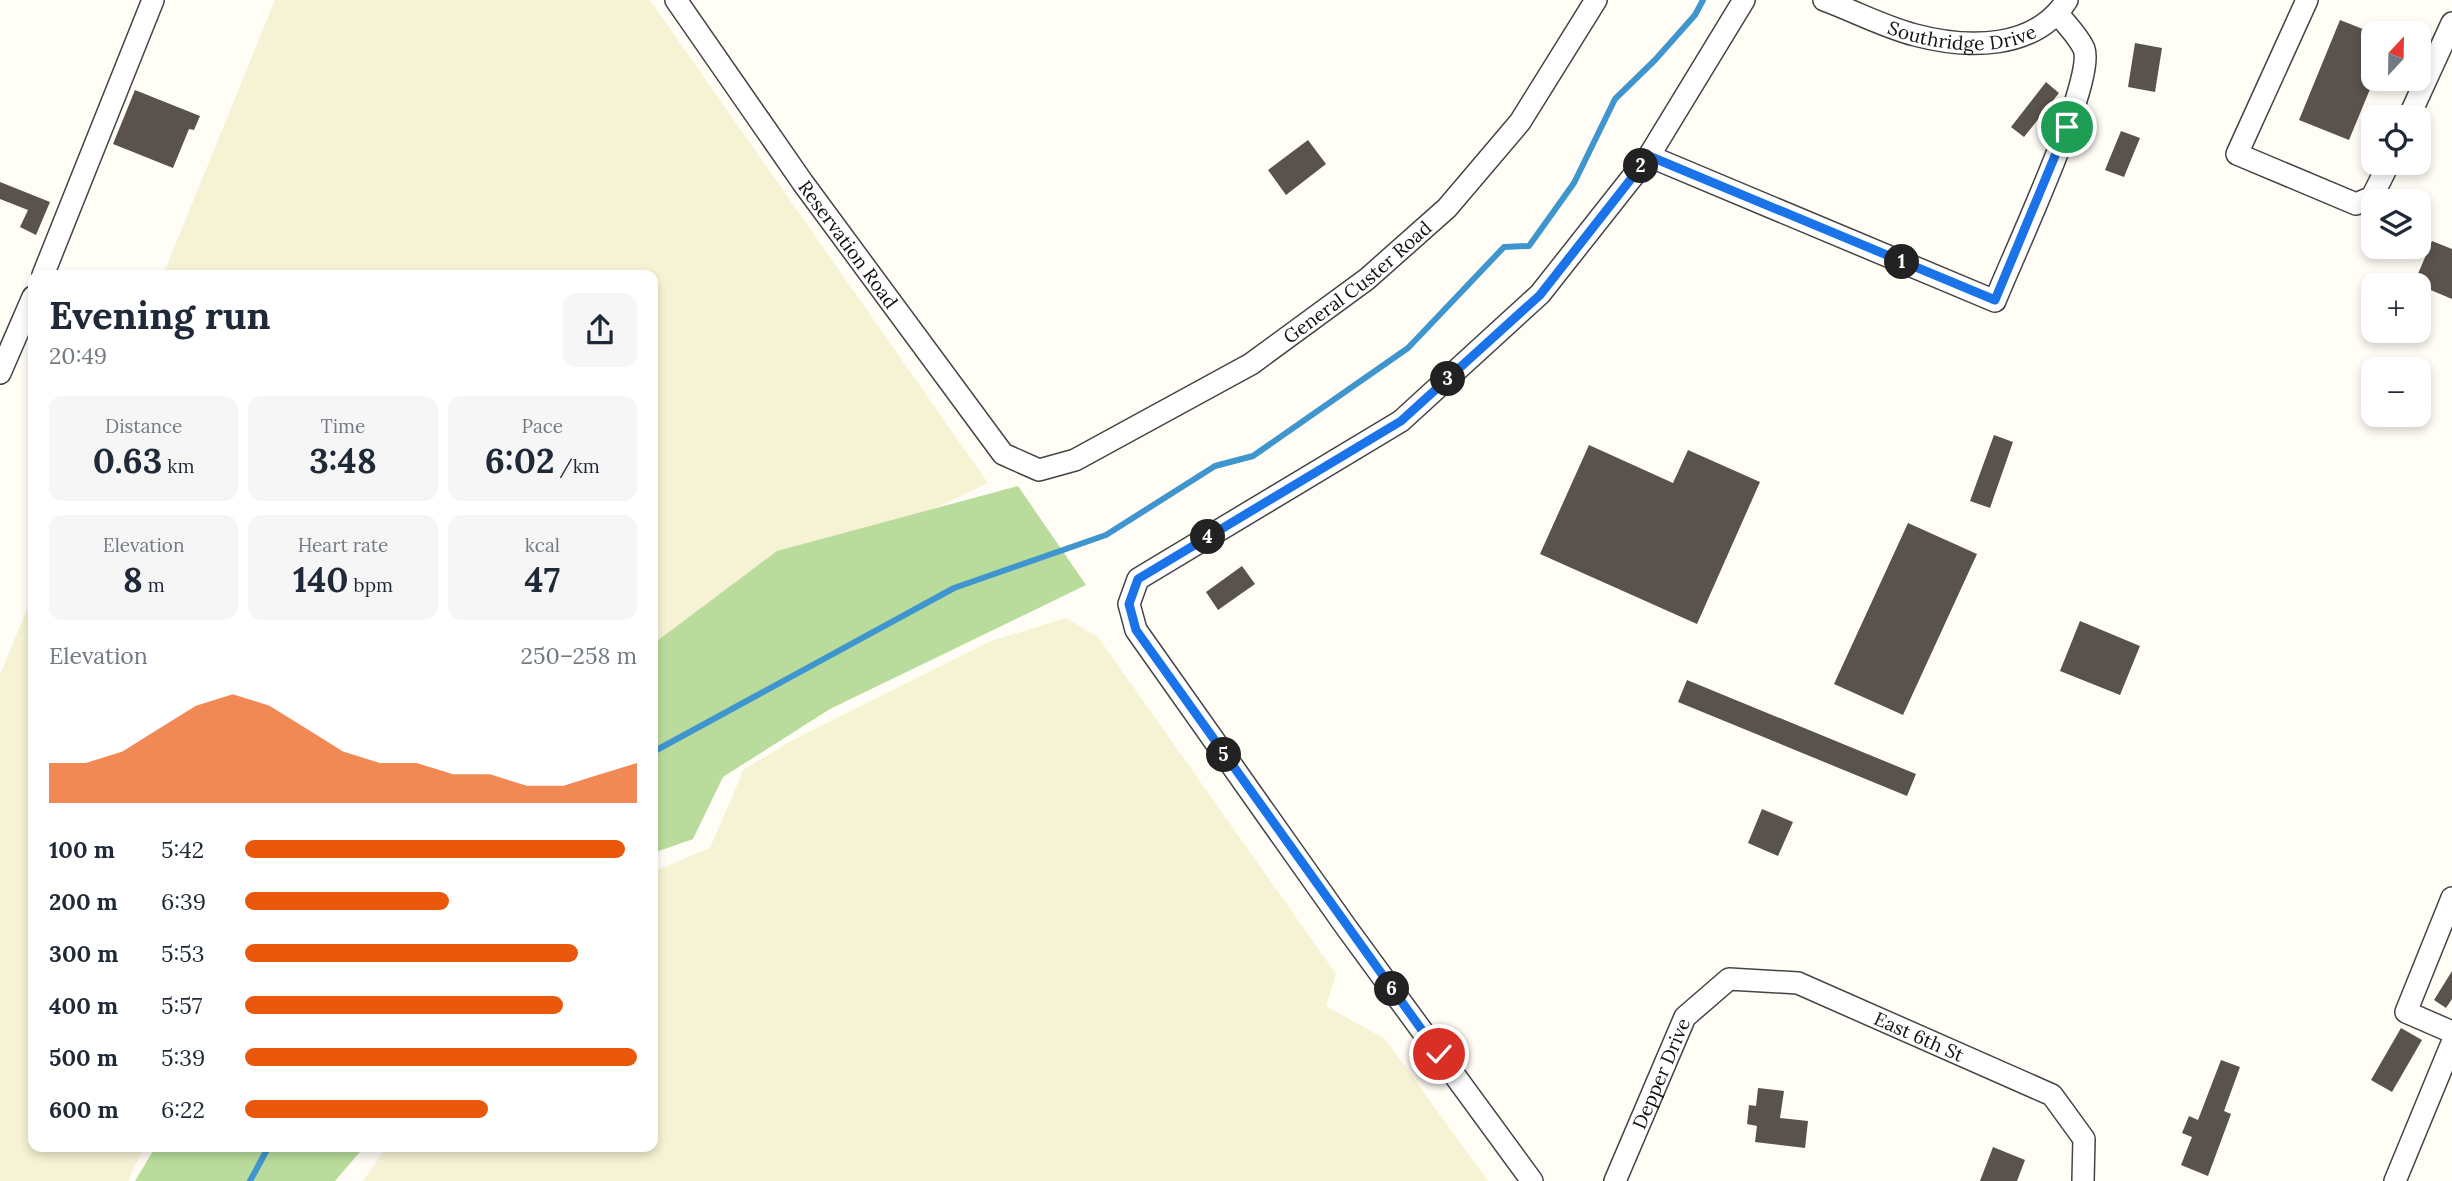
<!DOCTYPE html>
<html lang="en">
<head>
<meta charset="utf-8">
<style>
	body { margin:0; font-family:Lora,serif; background:#f6f6f7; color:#1f2937; height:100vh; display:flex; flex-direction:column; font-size:26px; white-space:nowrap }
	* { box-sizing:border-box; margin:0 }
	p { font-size:23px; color:#747a83 }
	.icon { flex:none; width:38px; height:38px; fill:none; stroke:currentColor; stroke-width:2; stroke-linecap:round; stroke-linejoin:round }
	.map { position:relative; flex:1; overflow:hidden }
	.drawer { position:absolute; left:28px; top:270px; width:630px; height:882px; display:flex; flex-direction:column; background:#fff; border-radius:14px; box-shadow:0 4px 10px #0003 }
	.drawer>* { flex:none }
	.needle { width:46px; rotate:22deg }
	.tools { position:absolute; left:2361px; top:21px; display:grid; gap:14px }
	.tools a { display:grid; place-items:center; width:70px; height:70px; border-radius:14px; background:#fff; box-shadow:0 4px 10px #0003; font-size:35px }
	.pin { position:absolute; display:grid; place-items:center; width:60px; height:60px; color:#fff; margin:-30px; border:4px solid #fff; border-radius:50%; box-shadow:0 2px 7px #0007 }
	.km { position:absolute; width:35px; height:35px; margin:-18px; border-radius:50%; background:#222; color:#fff; font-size:19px; line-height:35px; text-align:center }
	.round { display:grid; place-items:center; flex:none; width:74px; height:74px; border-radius:14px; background:#f6f6f7 }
	.summary { display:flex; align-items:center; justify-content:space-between; height:119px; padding:0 21px }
	h1 { font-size:38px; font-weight:700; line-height:52px }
	.metrics { display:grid; grid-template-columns:repeat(3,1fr); gap:10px; height:119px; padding:7px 21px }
	.metrics div { display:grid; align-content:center; border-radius:14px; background:#f6f6f7; text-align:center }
	.metrics b { font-size:35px; font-weight:700 }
	.metrics small { font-size:19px; font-weight:400 }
	.metrics p { font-size:19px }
	.chart { height:196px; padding:14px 21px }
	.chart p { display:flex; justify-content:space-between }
	.chart svg { width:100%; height:126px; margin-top:7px; fill:#ea580c; opacity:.7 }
	ul { padding:0 21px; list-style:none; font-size:23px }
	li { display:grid; grid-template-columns:112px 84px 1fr; align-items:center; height:52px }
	li i { height:18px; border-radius:9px; background:#ea580c }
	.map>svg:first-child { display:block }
	.farmland { fill:#f6f3d4 }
	.forest { fill:#b9dc9c }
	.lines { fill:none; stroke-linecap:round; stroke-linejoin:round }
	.stream { stroke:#3f96cf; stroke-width:6 }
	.building { fill:#5a524d }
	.minor-casing { stroke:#444; stroke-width:24 }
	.minor { stroke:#fff; stroke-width:21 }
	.route-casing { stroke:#fff; stroke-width:14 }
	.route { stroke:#1a73e8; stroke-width:9 }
	.labels { text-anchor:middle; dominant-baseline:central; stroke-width:7; stroke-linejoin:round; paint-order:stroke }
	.street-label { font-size:19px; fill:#111; stroke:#fff }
</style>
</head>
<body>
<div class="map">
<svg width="2452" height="1181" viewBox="0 0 2452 1181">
	<rect width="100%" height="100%" fill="#fffdf5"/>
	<path class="farmland" d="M275 0H650L988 483 653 643V275H163Z
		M33 594V1146H145L128 1181H0V675Z
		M1066 618 1098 637 1336 974 1326 1006 1385 1039 1488 1181H363L387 1146H653V872L710 848 744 769 795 739 988 642Z"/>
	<path class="forest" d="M1018 486 1086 585 830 709 723 777 693 839 653 853V644L777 551Z
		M156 1146H365L335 1181H135Z"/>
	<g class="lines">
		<path class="stream" d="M653 752 954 588 1106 535 1215 466 1253 456 1408 348 1504 247 1529 246 1574 183 1615 99 1655 60 1695 15 1703 0
			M250 1181 269 1146"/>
	</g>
	<path class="building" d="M2340 20 2373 33V82L2349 140 2299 120Z
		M2135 43 2162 48 2155 92 2128 87Z
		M2046 82 2059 93 2024 137 2011 127Z
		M135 90 200 116 194 130 189 129 173 168 113 144Z
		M2121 131 2140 138 2124 177 2105 170Z
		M1308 140 1326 164 1286 195 1268 170Z
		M0 182 50 202 36 235 20 227 28 210 0 199Z
		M2432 241 2452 249V299L2414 283Z
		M1994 435 2013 442 1990 508 1970 501Z
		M1589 445 1673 483 1688 450 1760 482 1697 624 1540 554Z
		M1908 523 1977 554 1903 715 1834 684Z
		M1242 566 1255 584 1218 610 1206 592Z
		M2080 621 2140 646 2120 695 2060 671Z
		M1687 680 1916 774 1907 796 1678 702Z
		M1762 809 1793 822 1778 856 1748 843Z
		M2452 971V999L2446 1008 2434 1000Z
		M2401 1028 2422 1040 2392 1092 2371 1080Z
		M2221 1060 2240 1067 2224 1111 2231 1114 2208 1176 2181 1165 2192 1137 2182 1133 2189 1116 2198 1120Z
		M1758 1088 1784 1091 1780 1118 1808 1121 1805 1148 1755 1142 1757 1126 1747 1124 1749 1105 1756 1106Z
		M1993 1147 2025 1160 2017 1181H1980Z"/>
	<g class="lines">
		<g class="minor-casing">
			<g id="minor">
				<path id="s1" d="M676 0 803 183 1003 454 1039 470 1075 460 1251 364 1367 279 1447 208 1520 122 1596 0"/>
				<path id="s2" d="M1824 0C1854 11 1884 27 1915 35 1968 49 2035 50 2067 0"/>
				<path d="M2307 0 2237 154 2356 204 2372 197 2389 163"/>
				<path d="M2409 117 2452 23"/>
				<path d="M1649 156 1995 301C2011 260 2096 80 2084 49 2079 37 2066 24 2058 14"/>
				<path d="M43 275 153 0"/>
				<path d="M0 373 33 297"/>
				<path d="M2452 898 2406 1012 2452 1032"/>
				<path d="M1532 1181 1346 927 1136 630 1129 604 1138 579 1401 421 1540 294 1649 156 1744 0"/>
				<path id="s3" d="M1615 1181 1685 1017 1729 979 1798 983 2052 1095 2084 1139 2083 1181"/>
				<path d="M2395 1181 2452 1043"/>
			</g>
		</g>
		<use href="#minor" class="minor"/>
	</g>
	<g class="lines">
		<g class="route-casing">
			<path id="route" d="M1439 1054 1136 630 1129 604 1138 579 1401 421 1540 295 1649 156 1995 300 2067 127"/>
		</g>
		<use href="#route" class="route"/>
	</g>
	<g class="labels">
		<g class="street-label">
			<text stroke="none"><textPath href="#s2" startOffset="145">Southridge Drive</textPath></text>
			<text stroke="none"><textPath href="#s1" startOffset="299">Reservation Road</textPath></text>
			<text stroke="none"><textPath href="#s1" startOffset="971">General Custer Road</textPath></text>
			<text stroke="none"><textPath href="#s3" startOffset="438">East 6th St</textPath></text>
			<text stroke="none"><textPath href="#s3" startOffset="117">Depper Drive</textPath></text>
		</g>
	</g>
</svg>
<div class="tools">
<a><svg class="needle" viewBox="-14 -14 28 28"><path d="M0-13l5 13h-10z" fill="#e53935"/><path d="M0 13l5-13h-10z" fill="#747a83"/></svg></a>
<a><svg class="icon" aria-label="locate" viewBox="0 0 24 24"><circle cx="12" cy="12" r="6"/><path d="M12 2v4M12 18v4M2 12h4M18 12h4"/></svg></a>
<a><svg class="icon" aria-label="layers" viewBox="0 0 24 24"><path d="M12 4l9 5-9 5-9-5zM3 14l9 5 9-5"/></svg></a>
<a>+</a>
<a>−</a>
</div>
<div class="pin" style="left:2067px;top:127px;background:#1e9e55"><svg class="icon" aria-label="arrive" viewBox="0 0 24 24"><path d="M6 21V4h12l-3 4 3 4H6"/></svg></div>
<div class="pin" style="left:1439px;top:1054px;background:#d93025"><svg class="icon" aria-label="check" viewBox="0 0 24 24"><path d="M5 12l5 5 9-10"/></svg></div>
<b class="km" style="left:1902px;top:262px">1</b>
<b class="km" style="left:1641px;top:166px">2</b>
<b class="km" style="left:1448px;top:379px">3</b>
<b class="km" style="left:1208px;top:537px">4</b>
<b class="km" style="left:1224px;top:755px">5</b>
<b class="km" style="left:1392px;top:989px">6</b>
<section class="drawer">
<div class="summary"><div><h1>Evening run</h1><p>20:49</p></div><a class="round"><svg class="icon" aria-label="share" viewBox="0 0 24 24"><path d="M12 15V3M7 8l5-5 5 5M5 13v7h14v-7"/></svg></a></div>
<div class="metrics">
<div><p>Distance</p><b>0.63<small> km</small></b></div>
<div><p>Time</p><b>3:48</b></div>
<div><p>Pace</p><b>6:02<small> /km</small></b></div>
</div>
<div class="metrics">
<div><p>Elevation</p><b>8<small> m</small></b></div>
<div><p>Heart rate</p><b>140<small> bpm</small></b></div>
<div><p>kcal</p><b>47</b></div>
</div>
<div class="chart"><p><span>Elevation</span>250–258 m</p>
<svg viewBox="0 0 160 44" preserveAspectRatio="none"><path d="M0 44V30L10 30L20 26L30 18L40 10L50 6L60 10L70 18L80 26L90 30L100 30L110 34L120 34L130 38L140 38L150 34L160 30V44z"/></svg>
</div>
<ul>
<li><b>100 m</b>5:42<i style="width:97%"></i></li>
<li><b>200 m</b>6:39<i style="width:52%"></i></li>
<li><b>300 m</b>5:53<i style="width:85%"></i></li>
<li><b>400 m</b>5:57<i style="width:81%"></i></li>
<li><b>500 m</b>5:39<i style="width:100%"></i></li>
<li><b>600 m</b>6:22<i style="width:62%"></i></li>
</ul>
</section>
</div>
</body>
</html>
